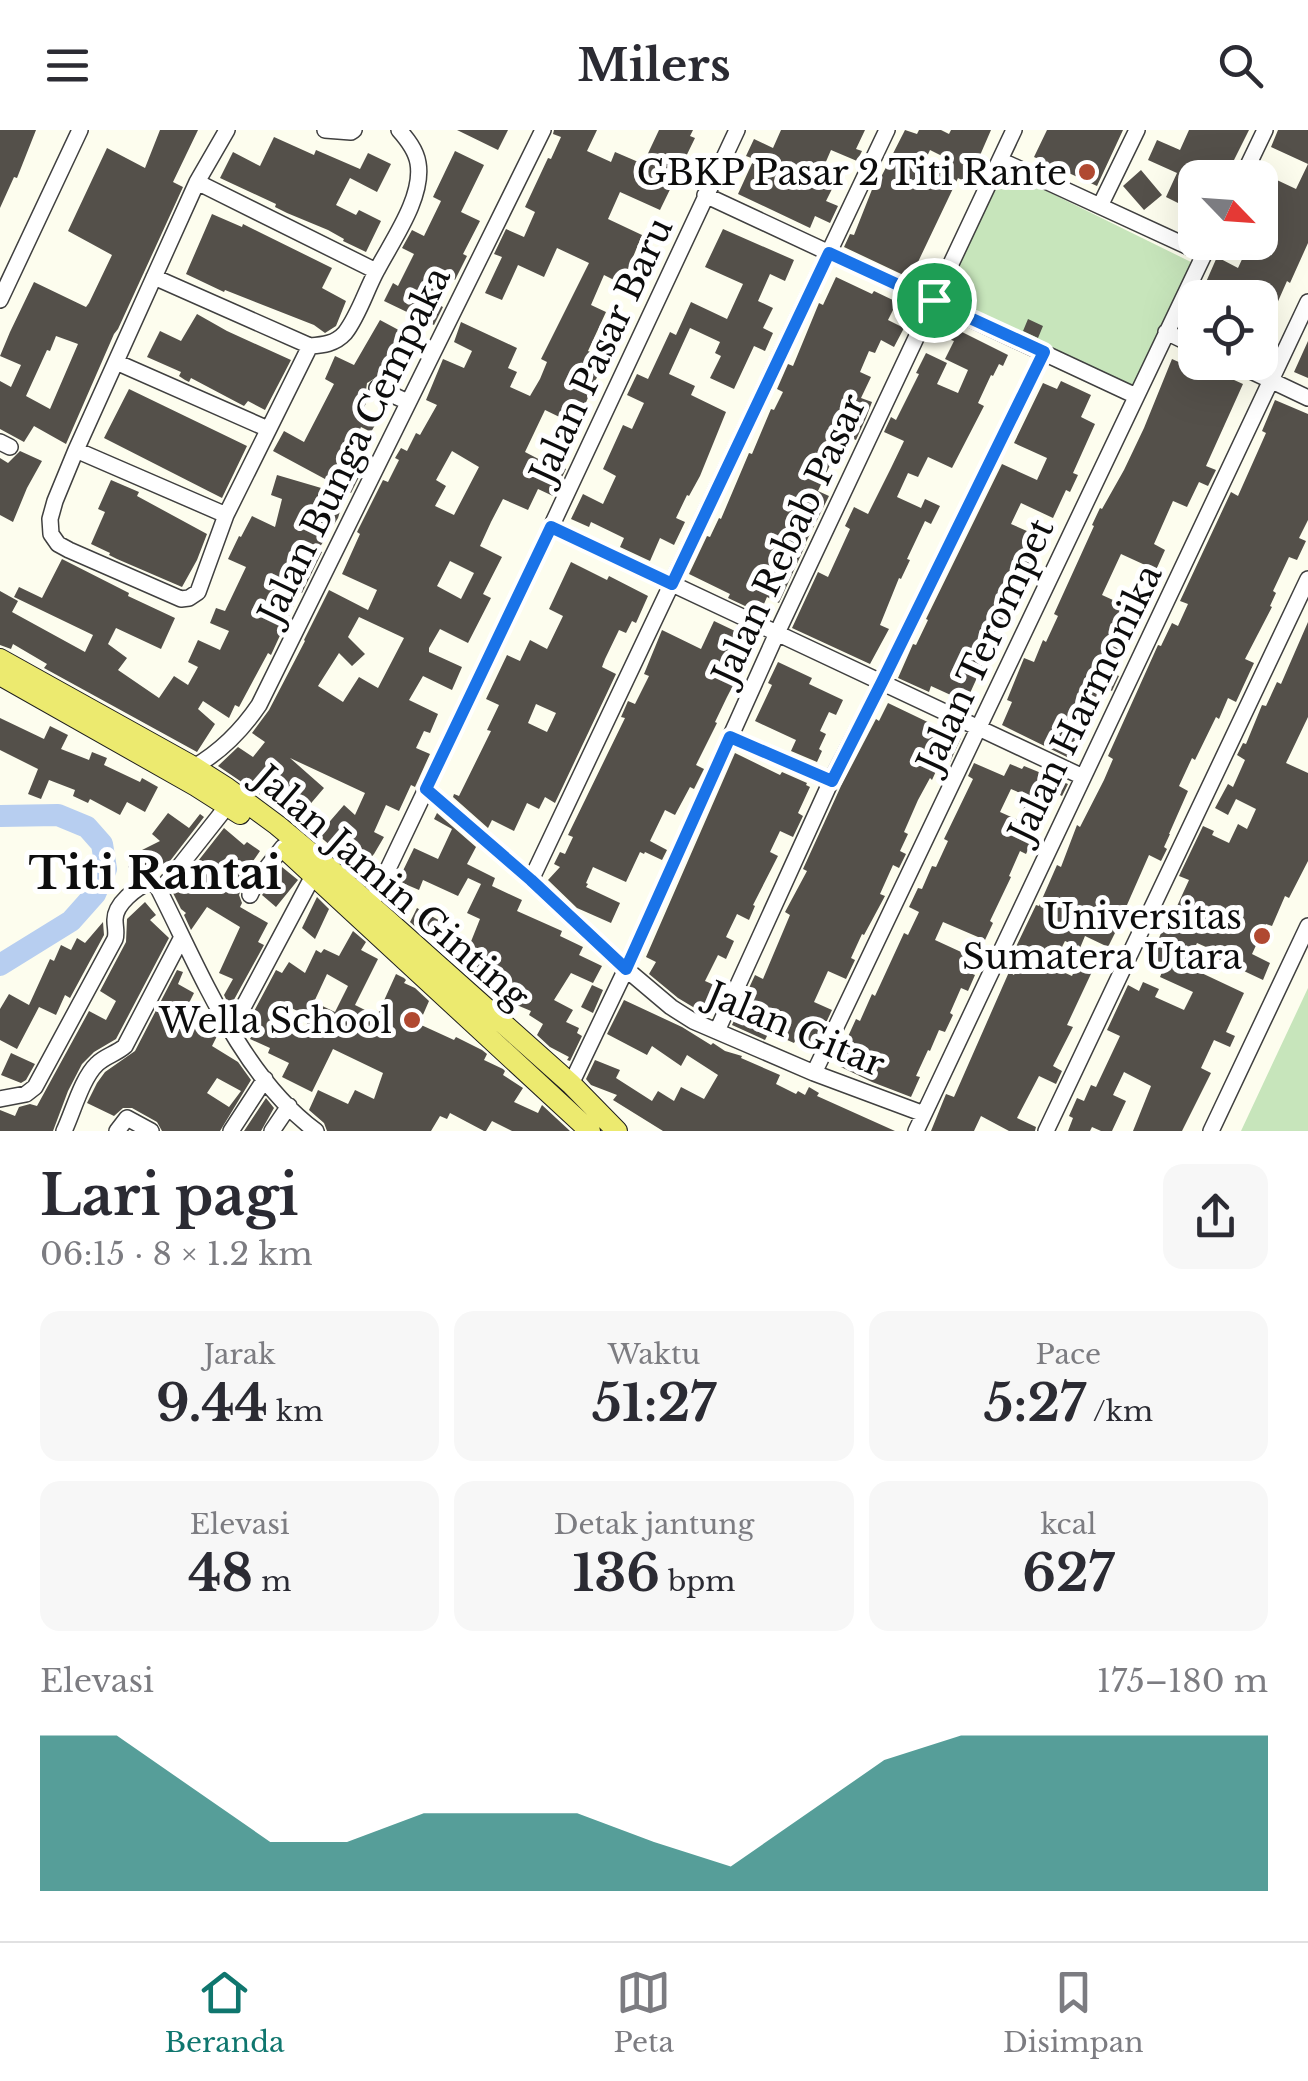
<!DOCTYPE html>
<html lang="id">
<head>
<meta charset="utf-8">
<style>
	body { margin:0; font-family:"Libre Baskerville",serif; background:#f7f7f7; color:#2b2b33; height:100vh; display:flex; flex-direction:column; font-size:38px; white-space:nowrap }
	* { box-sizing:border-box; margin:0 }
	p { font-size:32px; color:#7c7c81 }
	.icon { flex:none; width:55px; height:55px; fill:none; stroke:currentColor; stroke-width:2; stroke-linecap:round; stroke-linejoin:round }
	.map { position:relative; height:1001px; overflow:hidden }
	.side { display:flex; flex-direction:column; background:#fff; flex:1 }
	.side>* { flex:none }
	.needle { width:65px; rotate:115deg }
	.fabs { position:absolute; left:1178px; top:30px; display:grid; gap:20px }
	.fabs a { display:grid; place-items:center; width:100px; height:100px; border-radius:20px; background:#fff; box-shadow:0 10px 40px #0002; font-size:50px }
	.pin { position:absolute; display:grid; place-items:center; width:85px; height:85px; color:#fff; margin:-42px; border:5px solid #fff; border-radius:50%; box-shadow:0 2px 10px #0007 }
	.round { display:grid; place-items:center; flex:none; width:105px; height:105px; border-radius:20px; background:#f7f7f7 }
	.overview { display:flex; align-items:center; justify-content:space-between; height:170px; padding:0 40px }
	h1 { font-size:55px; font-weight:700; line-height:75px }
	.stats { display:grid; grid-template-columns:repeat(3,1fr); gap:15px; height:170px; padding:10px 40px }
	.stats div { display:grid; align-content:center; border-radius:20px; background:#f7f7f7; text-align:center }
	.stats b { font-size:50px; font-weight:700 }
	.stats small { font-size:28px; font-weight:400 }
	.stats p { font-size:28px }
	.chart { height:280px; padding:20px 40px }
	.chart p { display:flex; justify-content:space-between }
	.chart svg { width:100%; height:180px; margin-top:10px; fill:#0f766e; opacity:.7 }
	header { display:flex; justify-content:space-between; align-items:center; height:130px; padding:0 40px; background:#fff; font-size:45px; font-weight:700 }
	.menu { display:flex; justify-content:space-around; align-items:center; height:140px; border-top:2px solid #e1e1e2; background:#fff; font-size:28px; color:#7c7c81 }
	.menu a { display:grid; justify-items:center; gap:5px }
	.menu .active { color:#0f766e }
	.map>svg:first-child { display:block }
	.green { fill:#c7e5bb }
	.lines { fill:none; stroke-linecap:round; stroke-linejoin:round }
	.river { stroke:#b7cef0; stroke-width:22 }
	.building { fill:#54504a; fill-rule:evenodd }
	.minor-casing { stroke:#404040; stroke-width:18 }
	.major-casing { stroke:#1e1e1e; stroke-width:22 }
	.minor { stroke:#fff; stroke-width:15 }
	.major { stroke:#ecea6f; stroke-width:20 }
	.route-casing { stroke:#fff; stroke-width:20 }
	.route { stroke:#1a73e8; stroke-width:12 }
	.poi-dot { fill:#b04931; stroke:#fff; stroke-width:4 }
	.labels { text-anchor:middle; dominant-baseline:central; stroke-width:10; stroke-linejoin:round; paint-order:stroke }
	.poi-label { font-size:35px; fill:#0d0d0d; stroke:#fff; text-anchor:end }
	.street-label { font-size:35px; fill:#0d0d0d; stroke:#fff }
	.district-label { font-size:45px; font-weight:bold; fill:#0d0d0d; stroke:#fff }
</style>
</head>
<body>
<header><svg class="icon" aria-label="menu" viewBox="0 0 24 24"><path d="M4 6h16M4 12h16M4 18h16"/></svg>Milers<svg class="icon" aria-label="search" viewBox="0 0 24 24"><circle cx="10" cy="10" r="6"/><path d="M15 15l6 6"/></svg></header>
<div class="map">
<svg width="1308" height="1001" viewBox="0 0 1308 1001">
	<rect width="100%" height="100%" fill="#fdfdee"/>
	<path class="green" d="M1004 40 1193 133 1132 257 940 170Z
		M1308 858V1001H1241Z"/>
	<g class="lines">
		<path class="river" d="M0 686 58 685 87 697 102 714 106 739 95 764 71 791 0 835"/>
	</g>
	<path class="building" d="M0 0H36L17 48 14 47 0 78Z
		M160 0H198L173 52 183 57 118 199 114 204 66 314 34 296 24 312 0 299V251L11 257 21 235 0 226 10 202 34 152 86 177 89 173 112 125 68 101 107 18 145 38ZM56 206 78 214 50 279 26 266 47 220 50 221Z
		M457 0H508L498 20Z
		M554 0H597L587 21 611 32 615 22 643 34 659 0H693L690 6 695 8 660 80 620 62 608 89 642 105 622 154 604 145 591 175 606 182 588 221 605 229 576 295 545 280 525 322 550 335 552 332 566 339 553 366 538 359 528 380 503 369 491 392 480 416 502 427 483 464 491 468 468 513 440 499 429 518V522L462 537 452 560 423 546 409 570 438 584 430 603 424 601 416 618 430 624 415 657 411 655 399 681 386 675 374 702 384 707 374 724 356 744 341 730 344 727 318 705 344 675 355 685 365 663 290 628 324 658 295 692 265 668 218 636 238 617 253 627 265 612 252 603 269 580 305 511 304 510 329 460 368 480 377 460 342 444 360 404 357 402 383 350 388 352 399 330 395 328 401 318 407 321 416 303 420 305 437 275 426 270 443 229 464 238 472 221 454 212 461 192 517 218 508 238 517 242 510 257 530 266 540 249 547 232 541 229 589 133 557 118 544 147 518 135 502 170 485 163 502 127 494 124 506 99 524 107 535 82 525 77 548 28 551 29 561 7 553 4ZM452 321 479 337 454 385 435 376 446 356 436 350ZM450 431 474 443 461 469 437 456ZM359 487 404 508 378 558 359 547 343 572 318 556 339 523 352 536 365 524 348 507Z
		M781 0H865L856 19 862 21 857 31 831 20 818 50 833 57 826 71 838 76 830 93 815 86 810 98 738 64 754 29 746 26 754 9 773 18Z
		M905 0 917 4 919 0H941L949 4 951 0H991L968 53 958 48 918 132 923 134 916 151 844 117 850 104 854 105 875 52 878 53ZM930 20 946 28 936 49 920 41Z
		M1047 0H1123L1097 56 1034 27Z
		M1189 0H1249L1225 48H1195L1194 107 1178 99 1188 78 1166 67 1177 43 1148 30 1157 10 1180 20Z
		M1278 0H1308V113L1290 153 1287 151 1260 212V168H1199L1217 127 1238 138 1250 112H1260V42L1296 59 1308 34 1271 17Z
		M274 7 314 25 316 20 360 39 368 23 391 34 377 62 350 48 336 75 356 85 359 80 381 91 366 122 343 111 344 109 328 100 287 83 275 77 276 74 220 48 233 22 260 36Z
		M455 21 484 35 461 82 480 91 463 124 467 126 455 150 450 147 437 174 443 177 434 195 384 171 393 153 398 156 414 124 402 118 412 100 424 106 441 71 433 67Z
		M1141 40 1162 65 1144 80 1123 56Z
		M212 84 242 97 243 94 332 138 322 158 346 171 336 196 325 203 314 195 225 160 224 162 186 144Z
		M723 99 794 130 785 151 770 144 758 171 773 178 763 198 773 203 765 221 754 216 734 259 710 248 721 226 715 223 720 212 690 198 669 244 695 256 691 265 726 282 700 346 689 366 687 365 676 388 685 392 674 415 660 408 650 431 620 417 624 408 591 392 589 397 571 389 583 364 603 374 616 346 603 339 623 295 632 299 644 273 627 265 637 244 648 249 670 202 676 205 691 172 727 189 743 154 705 137Z
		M836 147 872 164 874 161 897 172 888 190 904 198 894 217 881 210 875 223 869 221 860 242 871 247 861 268 872 272 866 288 856 310 847 306 844 307 831 333 818 361 829 366 805 414H806L779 473 767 467 760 483 728 468 730 464 689 444 707 406 710 407 719 388 721 389 749 323 752 324 771 279 774 280 783 262 777 259 788 234 793 236 819 173 823 175Z
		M197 184 227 201 291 230 265 280 248 271 244 276 191 248 189 252 185 250 179 246 181 242 147 227 160 201 181 211Z
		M1028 189 1043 196 1038 208 1023 201Z
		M380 190 421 212 400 248 382 238 377 247 367 253 366 260 369 266 363 280 378 290 371 302 361 297 351 318 369 327 351 363 273 321 284 301 304 312 334 254 325 249 335 226 354 235Z
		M948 195 1008 225 1003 236 999 234 993 246 991 245 978 273 984 276 952 338 928 327 918 347 908 343 897 367 921 378 925 369 940 376 931 394 925 391 907 429 910 430 901 449 899 448 880 495 889 499 870 534 792 498 818 442 828 447 850 399 845 396 854 377 868 384 891 338 904 311 884 302 891 287 896 290 919 244 916 243 926 223 947 233 937 254 958 263 968 240 945 229 954 211 943 207Z
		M1308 211V248L1294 242Z
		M1172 229 1212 247 1214 241 1243 254 1206 336 1216 340 1208 356 1199 352 1187 377 1173 371 1154 414 1165 420 1156 440 1121 424 1102 465 1137 481 1120 520 1122 521 1112 543 1119 546 1112 561 1104 557 1073 630 1002 595 1012 572 1007 570 1024 528 1034 532 1043 510 1046 512 1058 486 1054 484 1094 396 1092 395 1100 378 1102 379 1124 340 1144 298Z
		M1061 251 1091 265 1081 287 1095 294 1073 343 1078 345 1070 362 1066 360 1053 388 1021 373 1011 394 1036 405 1026 426 1037 431 1008 493 1001 490 990 514 994 517 988 531 985 530 966 572 931 556 929 562 898 548 913 514 916 515 928 490 926 489 1002 334 1037 350 1047 328 1014 313 1043 253 1057 259Z
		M129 259 247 316 222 368 104 308Z
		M1275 270 1308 284V390L1299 408 1306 411 1297 430 1289 427 1273 461 1276 463 1270 476 1272 477 1245 529 1254 533 1236 572 1228 568 1219 589 1216 587 1195 630 1192 628 1179 656 1188 661 1169 704H1170L1164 717 1167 719 1161 731 1149 725 1123 784 1108 777 1100 794 1116 801 1108 817 1085 806 1080 818 1065 811 1052 837 1072 846 1082 824 1097 831 1067 895 1073 897 1053 936 1062 941 1056 954 1039 946 1017 988 1036 997 1035 1001H1009L981 986 974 1001H931L946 964 954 967 1009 842 1014 845 1022 827 1013 823 1036 775 1039 776 1057 735 1061 737 1077 695 1080 697 1104 650 1113 629 1108 626 1158 515 1161 516 1172 493 1178 496 1188 474 1180 471 1231 362 1238 366 1266 303 1262 301Z
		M20 321 42 331 27 358 13 392 0 385V328L8 333Z
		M277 345 345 365 338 388 318 420 322 422 302 463 300 462 271 525 268 523 239 577 235 575 229 588 203 571 198 579 215 594 197 622 44 538 47 534 13 514 11 519 0 515V461L18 471 12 482 85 522 93 505 14 467 19 457 42 468 62 429 129 463 128 466 175 488 161 519 116 498 108 514 127 528 118 540 159 568 174 546 188 555 198 537 188 532 198 510 220 520 229 501 210 493 216 478 225 481 246 437 228 429 239 406 241 407 252 386 275 397 282 369 271 365Z
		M111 350 139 362 137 366 207 404 197 430 182 457 117 429 109 425 110 423 91 414 105 382 98 379Z
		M571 432 607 450 609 446 648 466 636 493 632 491 626 503 619 500 605 529 602 537 616 544 555 673 545 667 539 679 527 673 514 701 492 690 488 698 453 667 454 664 459 666 491 601 487 600 499 575 486 569 507 525 520 531 530 510 547 519 563 486 549 479ZM536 574 556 583 547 602 528 593Z
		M714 491 756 511 727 567 715 592 717 593 696 635 704 639 694 659 690 657 675 685 665 680 650 711 667 720 662 730 645 722 644 724 640 722 626 752 593 737 586 753 588 754 586 757 620 773 611 793 577 778 548 750 560 737 554 734 560 722 565 724 573 707 568 705 625 588 621 587 628 571 635 574 649 546 644 544 662 500 701 519Z
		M1308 492V587L1286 633 1308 643V731L1289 768 1285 766 1272 796 1266 794 1252 824 1270 833 1263 850 1212 826 1215 821 1197 813 1188 832 1195 835 1193 839 1244 863 1226 902 1235 906 1230 917 1214 910 1201 938 1211 943 1182 1001H1133L1151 956 1124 942 1113 965 1126 971 1112 1001H1101L1092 997 1090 1001H1068L1073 988 1069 986 1077 968 1084 971 1091 955 1096 957 1120 906 1107 900 1128 855 1139 861 1143 852 1159 859 1155 867 1184 880 1193 862 1160 847 1162 842 1147 835 1170 783 1173 785 1189 750 1179 746 1203 696 1214 701 1212 705 1229 713 1238 694 1247 699 1256 679 1236 669 1228 685 1215 678 1228 654 1233 657 1245 630 1237 625 1243 613 1246 614 1262 575 1266 576 1277 552 1281 554Z
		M778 532 812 548 809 554 843 570 836 585 829 582 820 601 826 604 819 619 822 621 817 632 791 621 796 610 755 591 772 555 768 553Z
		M888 573 961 608 950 632 942 628 932 650 930 648 918 670 904 702 908 704 900 721 906 724 899 738 893 735 880 764 885 766 864 805 862 804 851 828 855 830 846 849 828 841 814 872 832 880 815 916 797 907 794 913 769 902 765 910 732 895 755 845 763 849 790 785 785 782 807 741 803 739 841 656 876 589 879 591Z
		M0 588 44 609 50 596 68 605 61 619 89 630 92 622 107 628 104 635 140 652 142 648 158 657 145 682 127 672 120 685 90 669 88 673 73 666 75 660 49 650 41 669 28 664 38 639 0 620Z
		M735 623 780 645 782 642 807 653 806 655 810 657 798 683 803 686 793 707 780 701 770 722 778 726 753 775 755 776 749 790 737 784 726 807 734 811 726 829 718 825 705 851 719 857 703 883 678 868 649 844 656 832 646 827Z
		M974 633 1004 646 1010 634 1022 639 1024 636 1068 654 1062 666 1058 664 1044 695 1040 694 1026 724 1020 721 1009 746 1011 747 990 791 993 793 985 810 943 792 935 810 972 827 965 841 975 845 968 861 961 858 950 883 953 885 945 902 939 900 930 921 928 920 916 946 920 947 911 967 872 952 841 937 852 913 846 911 856 889 860 891 872 864 875 866 904 803 908 805 919 782 909 777 918 758 922 759 932 736 936 737 948 711 944 709 973 649 968 646ZM1011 659 1029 667 1018 690 1000 682Z
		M168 683 189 698 200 684 204 687 170 731 152 739 154 742H146L138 745 128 737 140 721 160 711 152 704Z
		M437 683 476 717 467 734 495 748 492 756 522 770 517 781 562 801 560 806 583 817 579 825 602 836 593 853 571 843 554 870 573 880 566 892 579 898 577 903 582 906 570 931 567 930 569 927 550 917 537 905 543 894 529 885 531 881 512 873 510 875 492 865 488 862 494 851 474 843 475 841 455 832 448 825 456 807 470 814 480 789 467 783 481 754 468 748 458 766 423 750 419 760 398 751 414 718 438 729 452 699 434 689Z
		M224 698 244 715 247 712 260 721 240 750 244 752 239 765 242 773 240 777 268 793 258 812 264 815 230 877 224 865 233 849 219 843 240 797 207 777 191 800 184 785 186 783 181 779 173 763Z
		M282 737 298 750 276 777 262 765Z
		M317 767 329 779 315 809 302 798Z
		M145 772 156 785 150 790 169 808 116 909 94 922 82 934 68 961 53 1001H0V980L15 986 19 977 30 974 37 976 89 881 106 890 116 871 100 861 126 812 127 789Z
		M417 778 442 792 435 809 420 801 410 792Z
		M103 792 104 805 70 868 65 865 56 885 39 877 17 919 0 910V879L9 864 29 875 50 829 54 831 61 815 71 820 77 808 85 813Z
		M353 801 366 812 361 820 378 829 355 875 377 886 396 844 404 848 406 850 404 853 415 858 429 871 419 894 454 910 456 907 482 920 487 924 484 930 503 939 505 941 503 945 523 958 514 972 538 983 542 975 570 1001H512L492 991 486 1001H484L450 983 447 989 440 986 431 1001H327L324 993 309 980 318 960 348 974 355 960 374 969 383 943 333 919 312 962 282 947 289 933 268 923 270 918 250 909 261 887 253 883 276 840 282 843 289 832 305 843 316 820 321 823 324 819 339 826ZM327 844 348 856 335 882 314 872ZM285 875 310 887 302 905 277 893Z
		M177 840 183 842 178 854 194 863 185 881 206 892 204 896 218 904 212 916 238 932 251 950 220 1001H162L157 992 132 978H123L114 986 87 973 97 953 105 942 135 921ZM217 948 241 961 229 977 207 963Z
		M592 855 603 860 593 883 581 877Z
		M624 870 682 897 711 915 713 913 725 921 742 926 741 928 780 945 776 954 796 964 798 961 805 965 809 957 819 963 817 966 895 1001H663L613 970 617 965 591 955 586 949 595 930 620 940 616 948 652 971 658 961 674 971 681 957 704 969 718 945 687 925 681 936 652 916 647 925 607 904Z
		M11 923 35 934 26 950 21 953 1 945Z
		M266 968 274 978 261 1001H244Z"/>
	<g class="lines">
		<g class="minor-casing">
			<path id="minor" d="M227 0 197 52 76 320 55 371 50 389 51 404 58 414 69 420 181 469 189 468 198 462 226 385 310 216
				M325 0 351 2 354 0
				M1000 30 1204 124
				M1242 48 1265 0
				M197 52 376 141
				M705 65 1136 266
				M1100 76 1137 0
				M154 147 310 216C323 215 335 214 345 203 359 185 366 160 377 140 392 111 424 67 418 33 416 20 407 9 399 0
				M0 170 80 0
				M1166 202 1195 216
				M116 232 268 299
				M1232 232 1308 268
				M377 258 408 272
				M0 312 10 317
				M76 320 226 385
				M551 397 1083 647
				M731 607 831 651
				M194 637C220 622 242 600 259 575L543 0
				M426 659 531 750 626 839 671 877 693 891 814 943 924 984
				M531 750 887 0
				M160 761 228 675
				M250 765 257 750 283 717
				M367 783 551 397 737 0
				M231 900 314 744
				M717 901 831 651 882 552 1044 222
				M814 943 1210 112
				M571 954 626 839 777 503 1014 0
				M0 969 26 964 35 957 115 809C117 803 115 797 115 791 114 774 137 757 150 752L157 756C199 838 240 945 316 1001
				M64 1001C73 982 82 948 97 934 105 926 116 924 125 916L182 807
				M117 1001 127 988 151 1001
				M231 1001 265 949
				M272 1001 289 976
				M916 1001 1308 172
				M1046 1001 1308 449
				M1211 1001 1308 796"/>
		</g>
		<g class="major-casing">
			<path id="major" d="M0 529 194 637 227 658 277 695 330 739 571 954 617 1001
				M0 545 196 656 240 684
				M287 721 590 1001"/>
		</g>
		<use href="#minor" class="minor"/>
		<use href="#major" class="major"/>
	</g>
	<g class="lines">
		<g class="route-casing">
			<path id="route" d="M829 123 1044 222 882 552 832 651 730 607 626 839 531 750 426 659 551 397 672 454Z"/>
		</g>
		<use href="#route" class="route"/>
	</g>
	<g class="poi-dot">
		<circle cx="1087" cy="42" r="10"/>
		<circle cx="1262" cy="806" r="10"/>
		<circle cx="412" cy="890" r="10"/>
	</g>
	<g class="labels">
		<g class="poi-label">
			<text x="1067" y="42">GBKP Pasar 2 Titi Rante</text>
			<text x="1242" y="786">Universitas<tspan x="1242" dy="40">Sumatera Utara</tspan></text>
			<text x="392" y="890">Wella School</text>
		</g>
		<g class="street-label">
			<text transform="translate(601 220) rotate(-65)">Jalan Pasar Baru</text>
			<text transform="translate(354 315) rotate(-64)">Jalan Bunga Cempaka</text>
			<text transform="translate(789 409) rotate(-65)">Jalan Rebab Pasar</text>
			<text transform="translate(985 515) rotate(-65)">Jalan Terompet</text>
			<text transform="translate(1085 573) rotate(-64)">Jalan Harmonika</text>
			<text transform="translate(392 757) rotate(41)">Jalan Jamin Ginting</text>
			<text transform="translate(796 899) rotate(23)">Jalan Gitar</text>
		</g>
		<g class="district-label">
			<text x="155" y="743">Titi Rantai</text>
		</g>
	</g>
</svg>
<div class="fabs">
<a><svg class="needle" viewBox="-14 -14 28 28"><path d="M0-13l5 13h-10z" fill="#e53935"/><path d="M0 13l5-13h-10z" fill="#7c7c81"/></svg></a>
<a><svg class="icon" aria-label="locate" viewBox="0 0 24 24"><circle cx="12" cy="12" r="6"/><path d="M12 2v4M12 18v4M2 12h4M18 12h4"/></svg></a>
</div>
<div class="pin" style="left:934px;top:170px;background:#1e9e55"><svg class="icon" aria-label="arrive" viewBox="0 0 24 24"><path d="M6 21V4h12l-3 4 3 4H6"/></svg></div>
</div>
<section class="side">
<div class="overview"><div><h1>Lari pagi</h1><p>06:15 · 8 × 1.2 km</p></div><a class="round"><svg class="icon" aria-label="share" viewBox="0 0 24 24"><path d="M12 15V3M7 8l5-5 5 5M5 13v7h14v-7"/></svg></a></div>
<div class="stats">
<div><p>Jarak</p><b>9.44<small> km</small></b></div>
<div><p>Waktu</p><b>51:27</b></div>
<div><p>Pace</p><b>5:27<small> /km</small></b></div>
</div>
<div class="stats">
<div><p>Elevasi</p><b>48<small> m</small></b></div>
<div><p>Detak jantung</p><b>136<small> bpm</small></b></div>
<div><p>kcal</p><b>627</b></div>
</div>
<div class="chart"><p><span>Elevasi</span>175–180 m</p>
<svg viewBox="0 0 160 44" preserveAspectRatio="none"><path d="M0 44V6L10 6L20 19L30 32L40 32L50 25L60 25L70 25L80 32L90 38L100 25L110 12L120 6L130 6L140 6L150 6L160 6V44z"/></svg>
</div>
</section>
<nav class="menu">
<a class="active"><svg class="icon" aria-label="home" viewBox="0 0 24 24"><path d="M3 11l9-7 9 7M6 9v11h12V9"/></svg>Beranda</a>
<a><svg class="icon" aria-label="map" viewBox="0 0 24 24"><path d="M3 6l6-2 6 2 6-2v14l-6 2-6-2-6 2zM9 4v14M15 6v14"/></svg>Peta</a>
<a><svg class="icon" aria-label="saved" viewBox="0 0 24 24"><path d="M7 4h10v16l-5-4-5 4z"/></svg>Disimpan</a>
</nav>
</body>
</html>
